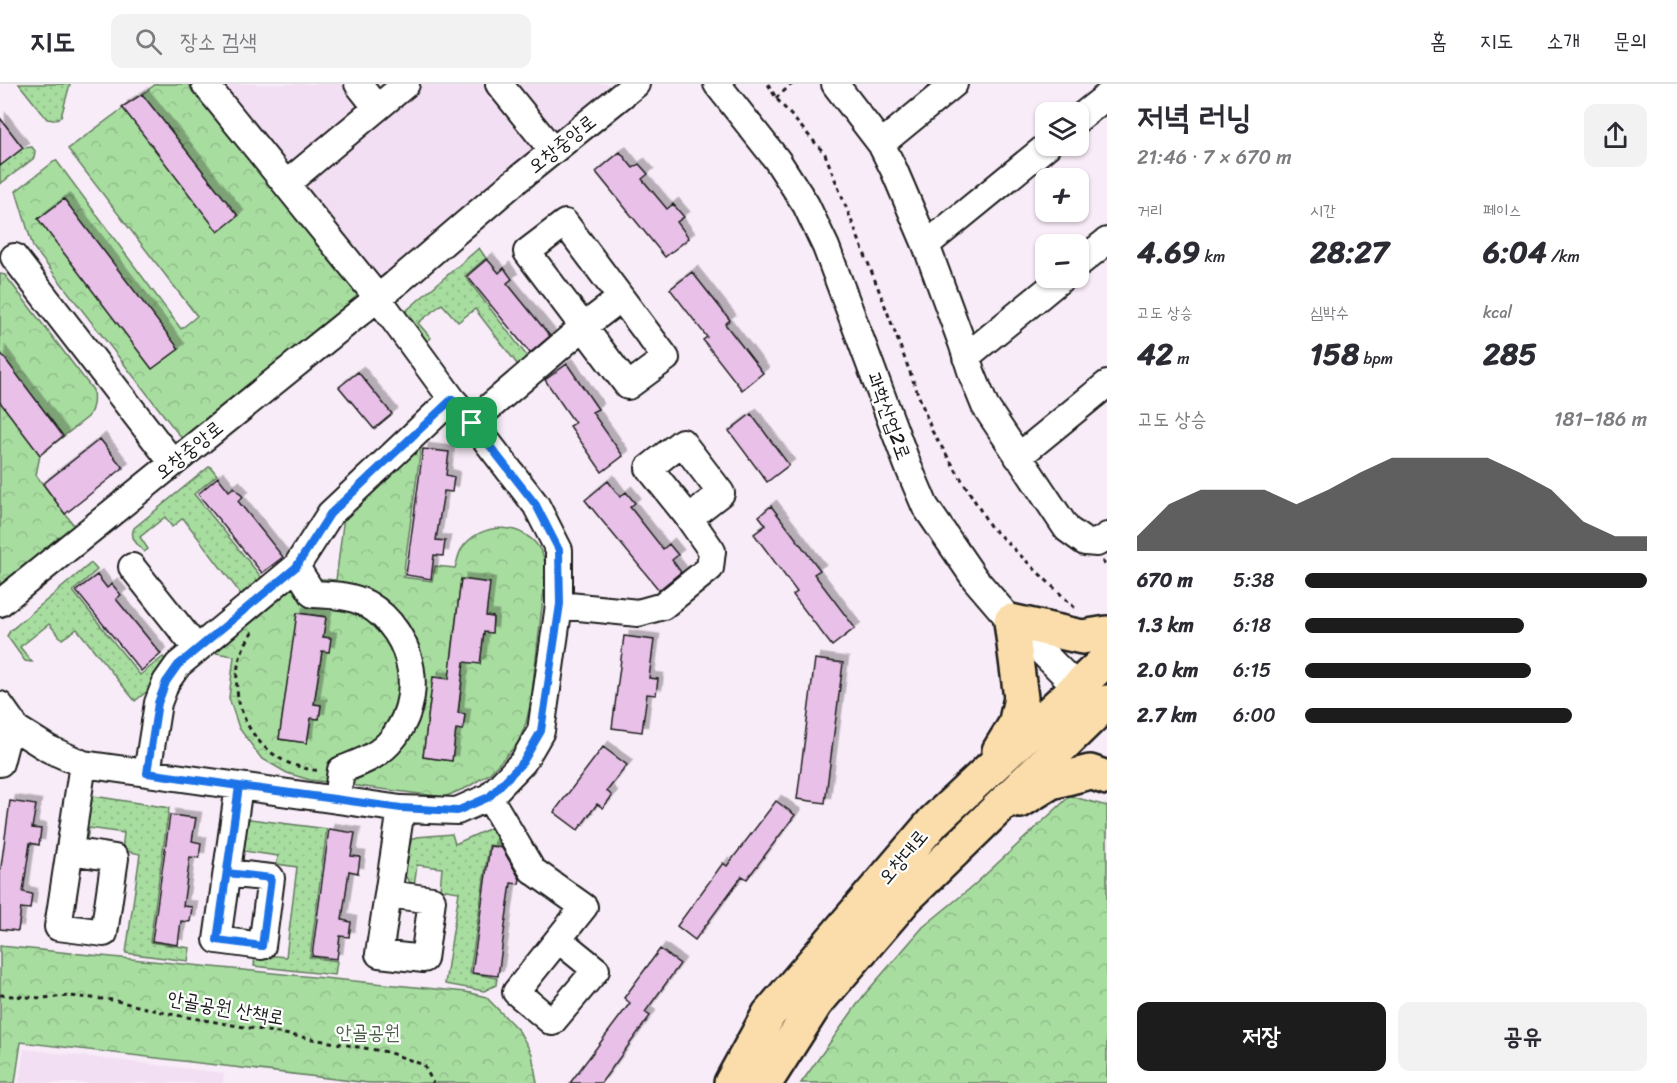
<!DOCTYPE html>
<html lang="ko">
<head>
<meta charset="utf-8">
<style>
	body { margin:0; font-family:Sriracha,"Poor Story",sans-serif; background:#f2f2f3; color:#2b2b33; height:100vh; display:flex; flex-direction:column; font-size:22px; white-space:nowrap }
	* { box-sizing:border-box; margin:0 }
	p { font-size:20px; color:#7c7c81 }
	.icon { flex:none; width:33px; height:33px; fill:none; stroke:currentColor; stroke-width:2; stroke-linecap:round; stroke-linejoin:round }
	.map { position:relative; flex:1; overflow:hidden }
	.details { display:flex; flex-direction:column; background:#fff; width:570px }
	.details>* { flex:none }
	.controls { position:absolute; left:1035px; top:18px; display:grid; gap:12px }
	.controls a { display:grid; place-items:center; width:54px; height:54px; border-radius:12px; background:#fff; box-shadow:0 2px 4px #0004; font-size:30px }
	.pin { position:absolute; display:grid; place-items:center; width:51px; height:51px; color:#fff; margin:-26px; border-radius:12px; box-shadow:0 3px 9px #0006 }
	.round { display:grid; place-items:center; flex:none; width:63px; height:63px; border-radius:12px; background:#f2f2f3 }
	.head { display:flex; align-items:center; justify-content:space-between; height:102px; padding:0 30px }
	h1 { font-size:33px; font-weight:800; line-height:45px }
	.metrics { display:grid; grid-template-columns:repeat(3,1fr); gap:9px; height:102px; padding:6px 30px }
	.metrics div { display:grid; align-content:center }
	.metrics b { font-size:30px; font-weight:800 }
	.metrics small { font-size:16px; font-weight:400 }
	.metrics p { font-size:16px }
	.chart { height:168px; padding:12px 30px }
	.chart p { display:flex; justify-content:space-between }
	.chart svg { width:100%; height:108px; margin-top:6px; fill:#1c1c1c; opacity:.7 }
	.action { display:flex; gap:12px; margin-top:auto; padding:12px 30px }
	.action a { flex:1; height:69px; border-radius:12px; background:#1c1c1c; color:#fff; font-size:24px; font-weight:800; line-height:69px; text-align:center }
	.action a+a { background:#f2f2f3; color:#2b2b33 }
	ul { padding:0 30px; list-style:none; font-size:20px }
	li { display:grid; grid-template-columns:96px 72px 1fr; align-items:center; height:45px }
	li i { height:15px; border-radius:8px; background:#1c1c1c }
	header { display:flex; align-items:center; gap:36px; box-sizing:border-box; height:84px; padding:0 30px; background:#fff; border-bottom:2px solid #e1e1e2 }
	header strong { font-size:28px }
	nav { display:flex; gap:33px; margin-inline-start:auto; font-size:21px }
	.search { width:420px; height:54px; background:#f2f2f3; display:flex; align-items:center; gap:15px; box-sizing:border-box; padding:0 21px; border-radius:12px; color:#7c7c81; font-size:22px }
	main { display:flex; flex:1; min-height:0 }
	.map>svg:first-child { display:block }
	.built { fill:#f3dff3 }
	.grass { fill:url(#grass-dots); stroke:#627c5e; stroke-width:1.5 }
	.forest { fill:url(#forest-crowns); stroke:#627c5e; stroke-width:1.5; fill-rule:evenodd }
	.building { fill:#e8c0e8; stroke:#1c1c1c; stroke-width:1.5; filter:url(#shadow) }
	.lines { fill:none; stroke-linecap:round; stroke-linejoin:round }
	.minor-casing { stroke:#1c1c1c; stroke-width:30 }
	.major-casing { stroke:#1c1c1c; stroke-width:38 }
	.path { stroke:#1c1c1c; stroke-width:3; stroke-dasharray:4.5 4.5; stroke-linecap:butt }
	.minor { stroke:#fff; stroke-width:26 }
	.major { stroke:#fbddab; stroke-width:33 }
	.route-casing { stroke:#fff; stroke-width:12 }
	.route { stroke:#1a73e8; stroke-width:8 }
	.labels { text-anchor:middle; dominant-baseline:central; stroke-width:4.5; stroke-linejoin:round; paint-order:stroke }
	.street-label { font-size:20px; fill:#1c1c1c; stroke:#fff }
	.park-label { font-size:20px; fill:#4d604a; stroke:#fff }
</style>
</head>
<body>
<header>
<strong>지도</strong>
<div class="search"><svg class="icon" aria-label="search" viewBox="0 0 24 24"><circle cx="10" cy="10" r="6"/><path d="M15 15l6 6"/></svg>장소 검색</div>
<nav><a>홈</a><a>지도</a><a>소개</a><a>문의</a></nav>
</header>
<main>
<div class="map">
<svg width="1107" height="999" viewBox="0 0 1107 999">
	<defs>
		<pattern id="grass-dots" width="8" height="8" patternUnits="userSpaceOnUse" patternTransform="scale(1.5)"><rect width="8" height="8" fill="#a8dda0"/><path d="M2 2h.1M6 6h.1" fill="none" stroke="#90bd89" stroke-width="1.8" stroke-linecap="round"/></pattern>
		<pattern id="forest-crowns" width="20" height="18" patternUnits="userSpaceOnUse" patternTransform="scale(1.5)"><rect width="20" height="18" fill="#a8dda0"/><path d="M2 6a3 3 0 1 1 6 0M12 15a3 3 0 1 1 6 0" fill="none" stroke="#90bd89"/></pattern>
		<filter id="shadow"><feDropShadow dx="5.5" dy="-5.5" stdDeviation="0" flood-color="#0004"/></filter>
	</defs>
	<rect width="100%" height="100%" fill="#f8ecf8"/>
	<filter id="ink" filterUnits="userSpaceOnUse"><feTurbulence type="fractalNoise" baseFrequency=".0167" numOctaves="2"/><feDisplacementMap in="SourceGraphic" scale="12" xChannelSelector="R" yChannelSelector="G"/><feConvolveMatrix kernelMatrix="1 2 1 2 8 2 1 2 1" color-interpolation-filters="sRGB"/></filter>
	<g filter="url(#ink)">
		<path class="built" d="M204 0H638L378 214Z
			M24 965 224 989 223 999H19Z"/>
		<path class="grass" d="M19 0H70L61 33 54 36 47 35Z
			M0 34 23 64 32 63 35 67 34 74 0 100Z
			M479 164 486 174 465 192 530 276 524 289 475 225 458 238 442 220 418 239 431 254 425 259 404 230 407 226Z
			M210 382 217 391 194 410 262 494 285 476 243 513 183 434 172 443 165 433 140 453 148 465 144 468C138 461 129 454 134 444Z
			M91 479 97 486 73 507 140 591 163 573 175 585 135 617 77 545 62 555 49 540 20 563 32 578 25 577 7 552 10 547Z
			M87 711 169 724 150 858 190 864 188 877 126 869 140 770 122 766 124 749 89 744 86 761 80 760Z
			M250 735 327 745 310 873 337 877 335 891 254 882 255 870 286 873 297 783 277 780 278 772 244 767 241 784 237 783 245 737Z
			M500 740 515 764 489 761 470 889 497 894 496 901 484 907 445 900 459 808 440 805 442 784 417 781 414 803 405 792 410 759 412 755 417 753 452 750 455 760Z"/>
		<path class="forest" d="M156 0H188L301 132 378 214 190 365 33 163 16 107 56 76 181 245 197 232 68 65Z
			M0 190 5 191 93 306C94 316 94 324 88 333L40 371 36 391 82 452 0 519Z
			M422 356 403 493 432 497 435 482 455 484C457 479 458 471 461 466 479 436 527 437 542 469 546 478 546 487 545 497L531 617 526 639 518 659 489 690 468 703 444 713 310 696 287 689 261 674 239 644 229 614 234 572 210 568 297 493 336 496 344 432ZM461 496 486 532 493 533 492 548H484L480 579 451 576ZM298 529 326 533 323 553 330 555 329 568 322 567 314 620 321 622 319 635 311 634 307 659 279 655ZM433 593 462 597 458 629 465 631 463 646 456 645 452 677 423 673Z
			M1070 712 1107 722V999H801L864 911 923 843 973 802Z
			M0 862 466 908 486 913 519 947 532 970 537 999H369L21 958 15 999H0Z"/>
		<path class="building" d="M142 10 238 132 218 148 122 23Z
			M0 34 23 64 0 82Z
			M620 68 633 84 639 80 648 90 642 95 667 125 673 120 684 133 677 138 689 154 665 173 596 88Z
			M64 115 179 265 152 285 38 135Z
			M487 175 499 189 504 184 512 195 507 199 550 252 530 269 467 192Z
			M692 188 730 236 725 240 763 289 742 306 703 256 707 253 670 205Z
			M0 268 63 352 40 371 0 318Z
			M567 280 598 325 592 328 623 372 602 388 570 342 575 339 545 296Z
			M358 288 392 330 374 345 339 303Z
			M751 330 789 381 767 398 729 347Z
			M100 355 123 384 65 430 43 400Z
			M423 365 449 368 446 391 454 393 452 408 444 407 436 456 445 457 443 472 434 471 431 495 406 491Z
			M218 393 229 407 234 403 243 413 238 417 283 473 262 489 198 410Z
			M608 397 620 413 626 408 635 419 630 423 663 465 669 460 678 471 672 476 681 488 659 506 585 416Z
			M771 422 820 486 814 490 855 544 832 562 793 511 797 508 754 450 766 441 759 432Z
			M97 491 107 504 112 500 121 511 116 515 161 570 141 587 76 507Z
			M461 495 490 499 486 532 493 533 492 549 484 548 480 580 464 578 458 629 465 630 463 646 456 645 452 677 423 673 433 593 449 595Z
			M297 529 326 533 323 553 331 554 329 568 322 567 314 620 321 621 319 635 311 634 307 659 279 655Z
			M624 552 654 556 649 594 658 595 656 611 647 610 642 648 612 644Z
			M815 575 843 579 825 719 797 715Z
			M603 663 627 681 607 707 612 712 603 724 597 720 578 746 554 728Z
			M10 717 36 721 32 744 41 745 39 761 30 759 23 808 32 810 30 825 21 824 18 847 0 845V790Z
			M776 717 795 731 747 795 742 792 695 856 677 842 723 779 727 782Z
			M170 731 196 734 192 757 201 759 199 774 190 773 183 822 192 823 190 838 181 837 178 861 152 857Z
			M329 745 355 749 351 772 360 773 358 789 349 787 342 836 351 838 349 853 340 852 337 875 312 872Z
			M490 762 502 764 520 795 519 800 511 799 498 892 472 889Z
			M660 865 680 880 645 928 650 932 601 999H570L630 919 624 914Z"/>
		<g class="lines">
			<g class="minor-casing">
				<path id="minor" d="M358 0 377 24
					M499 0 553 67
					M717 0 777 76 806 121 826 163 908 382 925 422 975 495 1011 537 1089 615
					M835 0 881 60 894 86 926 161 962 259 972 290 985 322 1067 445 1085 458 1097 459 1107 452
					M1078 35 1107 12
					M881 60 954 0
					M286 100 406 0
					M565 139 666 274 628 302 527 168Z
					M926 161 1047 62
					M14 173 173 379
					M1078 180 1107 157
					M966 273 1062 194
					M472 338 583 243 621 214
					M1018 373 1107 300
					M132 483 197 565
					M296 483 313 510C332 511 350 511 367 520 416 549 427 617 389 659 376 673 359 679 341 686L337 716
					M0 519 395 200 512 100 636 0
					M559 521 638 529 663 522 710 484 712 467 689 434 649 384 682 358 721 409 689 434
					M0 621 17 645 49 665 83 680 401 725 457 727 489 713 523 678 541 647 559 521V466L536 421 472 338 452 315 378 214 205 0
					M0 679 6 656 17 645
					M147 689 158 619 166 598 178 581 296 483 330 430 452 315
					M489 713 532 786 584 823 516 908 552 938 596 886 559 856
					M70 767 115 774 104 849 58 843 83 680
					M227 789 271 794 262 862 217 856 239 702
					M388 810 432 816 424 875 379 870 401 725"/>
			</g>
			<g class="major-casing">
				<path id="major" d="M999 667 1015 641 1021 614 1011 537 1082 553 1107 549
					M1020 717 1051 698 1090 688 1107 694
					M731 999 769 930 934 737 1107 575
					M765 999 816 919 906 814 1107 618"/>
			</g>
			<path class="path" d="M768 0 776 14 825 70 882 214 932 347 990 442 1077 526
				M776 14 792 0
				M1102 477 1107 483
				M253 548C218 594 242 665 297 682 305 684 312 687 320 686
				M0 911 42 914 70 912 113 916 170 930 387 968 424 981 433 999"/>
			<use href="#minor" class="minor"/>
			<use href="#major" class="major"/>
		</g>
	</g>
	<g class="lines" filter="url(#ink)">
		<g class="route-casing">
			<path id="route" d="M472 339 452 315 330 430 296 483 178 581 166 598 158 619 147 689 239 702 217 856 262 862 271 794 227 789 239 702 401 724 457 727 489 713 523 678 541 647 560 520 559 466 536 421 472 339"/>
		</g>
		<use href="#route" class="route"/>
	</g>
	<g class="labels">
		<g class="street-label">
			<text transform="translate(562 60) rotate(-39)">오창중앙로</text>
			<text transform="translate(889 332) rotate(70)">과학산업2로</text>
			<text transform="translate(189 366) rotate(-39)">오창중앙로</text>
			<text transform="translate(903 773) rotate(-50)">오창대로</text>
			<text transform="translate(226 924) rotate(10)">안골공원 산책로</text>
		</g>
		<g class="park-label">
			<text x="368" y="948">안골공원</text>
		</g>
	</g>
</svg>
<div class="controls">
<a><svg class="icon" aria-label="layers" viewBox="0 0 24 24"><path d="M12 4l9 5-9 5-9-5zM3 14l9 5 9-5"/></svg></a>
<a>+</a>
<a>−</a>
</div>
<div class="pin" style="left:472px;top:339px;background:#1e9e55"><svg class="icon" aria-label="arrive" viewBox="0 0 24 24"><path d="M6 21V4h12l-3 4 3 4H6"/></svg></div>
</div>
<section class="details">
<div class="head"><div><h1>저녁 러닝</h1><p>21:46 · 7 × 670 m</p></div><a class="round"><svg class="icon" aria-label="share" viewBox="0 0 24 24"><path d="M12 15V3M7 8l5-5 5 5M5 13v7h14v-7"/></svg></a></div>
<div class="metrics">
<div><p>거리</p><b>4.69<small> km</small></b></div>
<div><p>시간</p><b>28:27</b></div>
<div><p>페이스</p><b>6:04<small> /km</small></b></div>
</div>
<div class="metrics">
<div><p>고도 상승</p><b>42<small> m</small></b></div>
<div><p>심박수</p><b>158<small> bpm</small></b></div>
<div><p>kcal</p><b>285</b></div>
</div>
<div class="chart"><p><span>고도 상승</span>181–186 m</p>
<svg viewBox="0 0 160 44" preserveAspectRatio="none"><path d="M0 44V38L10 25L20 19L30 19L40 19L50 25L60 19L70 12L80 6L90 6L100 6L110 6L120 12L130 19L140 32L150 38L160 38V44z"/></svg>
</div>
<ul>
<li><b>670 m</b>5:38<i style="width:100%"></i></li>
<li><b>1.3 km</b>6:18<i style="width:64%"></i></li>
<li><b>2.0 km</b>6:15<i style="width:66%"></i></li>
<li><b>2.7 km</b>6:00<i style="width:78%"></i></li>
</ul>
<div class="action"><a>저장</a><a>공유</a></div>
</section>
</main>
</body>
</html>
